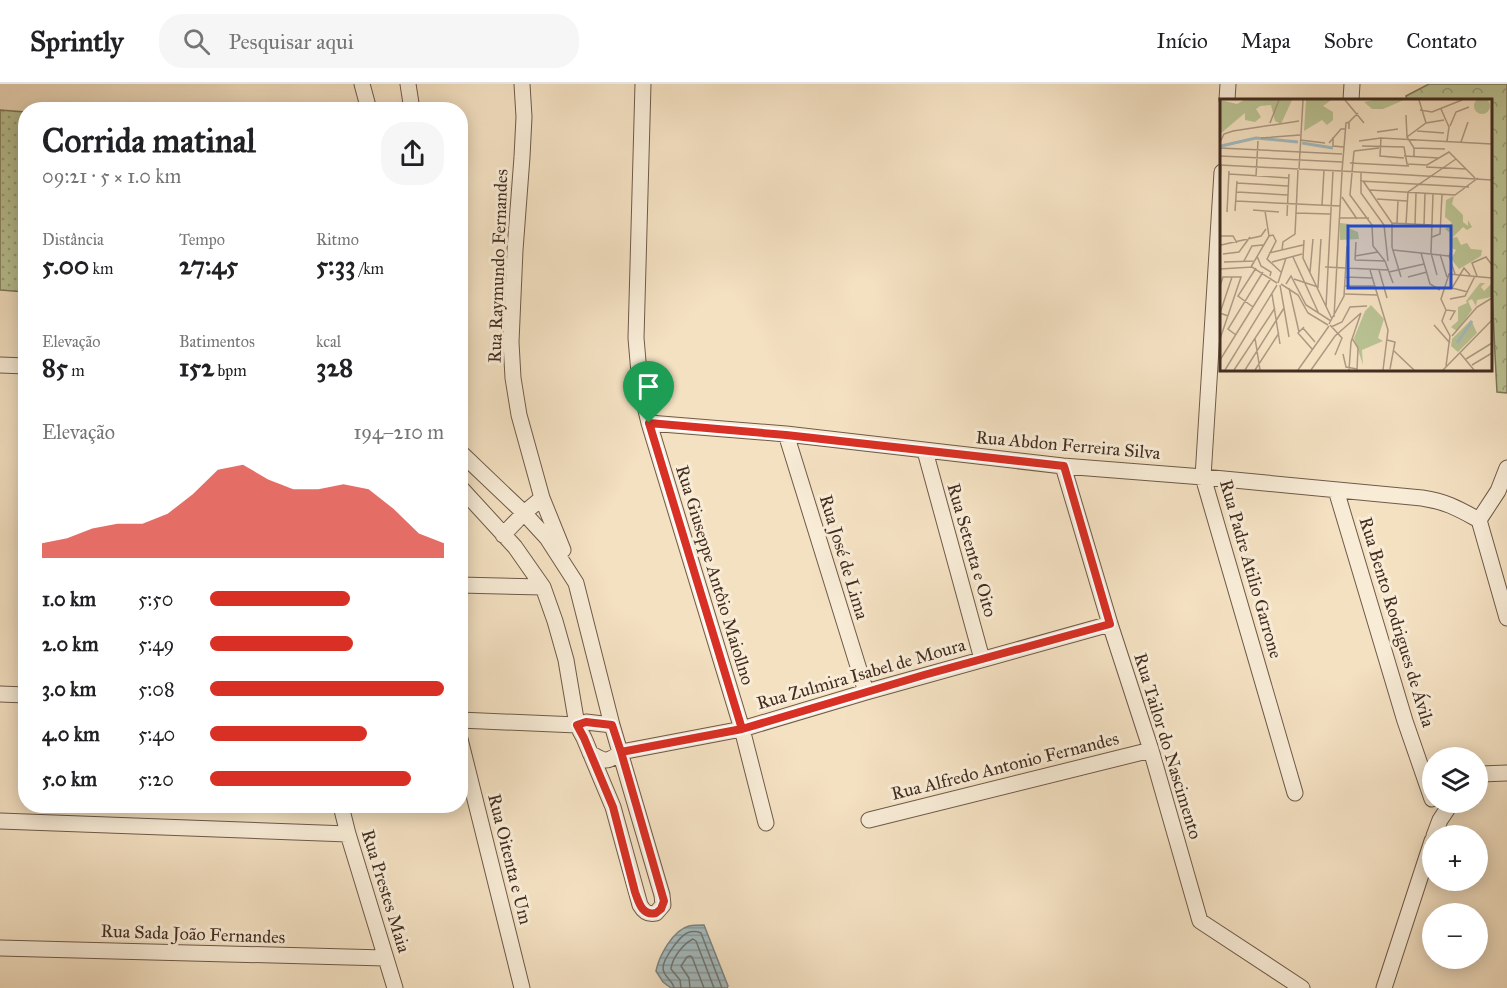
<!DOCTYPE html>
<html lang="pt">
<head>
<meta charset="utf-8">
<style>
	body { margin:0; font-family:"IM FELL Great Primer",serif; background:#f6f6f6; color:#202124; height:100vh; display:flex; flex-direction:column; font-size:22px; white-space:nowrap }
	* { box-sizing:border-box; margin:0 }
	p { font-size:20px; color:#757577 }
	.icon { flex:none; width:33px; height:33px; fill:none; stroke:currentColor; stroke-width:2; stroke-linecap:round; stroke-linejoin:round }
	.map { position:relative; flex:1; overflow:hidden }
	.panel { position:absolute; left:18px; top:18px; width:450px; height:711px; display:flex; flex-direction:column; background:#fff; border-radius:24px; box-shadow:0 3px 15px #0003 }
	.panel>* { flex:none }
	.controls { position:absolute; left:1422px; top:663px; display:grid; gap:12px }
	.controls a { display:grid; place-items:center; width:66px; height:66px; border-radius:50%; background:#fff; box-shadow:0 3px 15px #0003; font-size:30px }
	.pin { position:absolute; display:grid; place-items:center; width:51px; height:51px; color:#fff; margin:-62px -26px; border-radius:50% 50% 50% 0; rotate:-45deg; box-shadow:0 0 6px #0007 }
	.pin .icon { rotate:45deg }
	.round { display:grid; place-items:center; flex:none; width:63px; height:63px; border-radius:24px; background:#f6f6f6 }
	.overview { display:flex; align-items:center; justify-content:space-between; height:102px; padding:0 24px }
	h1 { font-size:33px; font-weight:800; line-height:45px }
	.stats { display:grid; grid-template-columns:repeat(3,1fr); gap:9px; height:102px; padding:6px 24px }
	.stats div { display:grid; align-content:center }
	.stats b { font-size:26px; font-weight:800 }
	.stats small { font-size:16px; font-weight:400 }
	.stats p { font-size:16px }
	.chart { height:168px; padding:12px 24px }
	.chart p { display:flex; justify-content:space-between }
	.chart svg { width:100%; height:108px; margin-top:6px; fill:#d93025; opacity:.7 }
	ul { padding:0 24px; list-style:none; font-size:20px }
	li { display:grid; grid-template-columns:96px 72px 1fr; align-items:center; height:45px }
	li i { height:15px; border-radius:8px; background:#d93025 }
	header { display:flex; align-items:center; gap:36px; box-sizing:border-box; height:84px; padding:0 30px; background:#fff; border-bottom:2px solid #e0e0e0 }
	header strong { font-size:28px }
	nav { display:flex; gap:33px; margin-inline-start:auto; font-size:21px }
	.search { width:420px; height:54px; background:#f6f6f6; display:flex; align-items:center; gap:15px; box-sizing:border-box; padding:0 21px; border-radius:24px; color:#757577; font-size:22px }
	.map>svg:first-child { display:block }
	.grass { fill:url(#grass-dots); stroke:#7e785a; stroke-width:1.5 }
	.forest { fill:url(#forest-crowns); stroke:#7e785a; stroke-width:1.5 }
	.water { fill:url(#water-rules); stroke:#7c827f; stroke-width:1.5 }
	.lines { fill:none; stroke-linecap:round; stroke-linejoin:round }
	.shore { stroke:#727470; stroke-width:1.5 }
	.minor-casing { stroke:#6f5a49; stroke-width:17 }
	.minor { stroke:#f8ecd7; stroke-width:15 }
	.route-casing { stroke:#fff; stroke-width:12 }
	.route { stroke:#d93025; stroke-width:8 }
	.labels { text-anchor:middle; dominant-baseline:central; stroke-width:6; stroke-linejoin:round; paint-order:stroke }
	.street-label { font-size:18px; fill:#432d21; stroke:#f8ecd7 }
	.inset-river { fill:none; stroke:#a2babe; stroke-width:3 }
	.inset-road { fill:none; stroke:#ad9982; stroke-width:1.5 }
	.view { fill:#1d4ed8; fill-opacity:0.15; stroke:#1d4ed8; stroke-width:3 }
	.inset-edge { fill:none; stroke:#432d21; stroke-width:3 }
</style>
</head>
<body>
<header>
<strong>Sprintly</strong>
<div class="search"><svg class="icon" aria-label="search" viewBox="0 0 24 24"><circle cx="10" cy="10" r="6"/><path d="M15 15l6 6"/></svg>Pesquisar aqui</div>
<nav><a>Início</a><a>Mapa</a><a>Sobre</a><a>Contato</a></nav>
</header>
<div class="map">
<svg width="1507" height="904" viewBox="0 0 1507 904">
	<defs>
		<pattern id="grass-dots" width="8" height="8" patternUnits="userSpaceOnUse" patternTransform="scale(1.5)"><rect width="8" height="8" fill="#bac394"/><path d="M2 2h.1M6 6h.1" fill="none" stroke="#999f78" stroke-width="1.8" stroke-linecap="round"/></pattern>
		<pattern id="forest-crowns" width="20" height="18" patternUnits="userSpaceOnUse" patternTransform="scale(1.5)"><rect width="20" height="18" fill="#bac394"/><path d="M2 6a3 3 0 1 1 6 0M12 15a3 3 0 1 1 6 0" fill="none" stroke="#999f78"/></pattern>
		<pattern id="water-rules" width="6" height="5" patternUnits="userSpaceOnUse" patternTransform="scale(1.5)"><rect width="6" height="5" fill="#a2babe"/><path d="M0 2.5h6" fill="none" stroke="#86989a"/></pattern>
	</defs>
	<rect width="100%" height="100%" fill="#f4e1c2"/>
	<filter id="stains"><feTurbulence type="fractalNoise" baseFrequency=".00333" numOctaves="4"/><feColorMatrix values="0 0 0 0 .2 0 0 0 0 .09 0 0 0 0 .02 0 0 0 .5 -.17"/></filter>
	<radialGradient id="worn" r=".72"><stop offset=".6" stop-color="#630" stop-opacity="0"/><stop offset="1" stop-color="#630" stop-opacity=".3"/></radialGradient>
	<path class="grass" d="M0 26 25 28V208L0 206Z"/>
	<path class="forest" d="M1429 0H1507V309L1497 308C1493 237 1490 167 1490 96L1493 94 1490 93V16H1407L1406 12Z"/>
	<path class="water" d="M704 841 728 902 727 904H671L663 898 656 887C659 872 673 846 689 842 694 841 699 841 704 841Z"/>
	<g class="lines">
		<path class="shore" d="M674 904C673 896 663 893 663 884 663 875 679 853 687 849 692 847 696 847 701 849L722 904
			M681 904 680 896 671 885C672 874 683 860 693 855L696 857 714 904
			M690 904 689 894 681 882 687 873 690 872 692 873 704 904"/>
		<g class="minor-casing">
			<path id="minor" d="M362 0 369 26
				M408 0 412 26
				M522 0 524 33 522 73 515 166 511 258 513 294 519 331 542 414 563 466
				M643 0 636 254 640 301 649 339 742 645 766 739
				M1227 16 1228 0
				M1351 16 1352 0
				M1222 88 1203 393 1295 709
				M0 281 26 282
				M649 339 786 350 1063 382 1203 393 1422 414C1447 418 1457 424 1479 436
				M786 350 866 608
				M925 367 982 575
				M460 368 524 429 547 454 576 499 612 641 662 811 663 821 656 829C648 831 644 828 640 821L613 723 584 654 577 641 566 576 555 537 543 503 515 463 460 403
				M1063 382 1110 540 1151 666 1200 837 1302 904
				M1507 384 1498 407 1479 436 1507 534
				M1336 406 1405 637 1432 715
				M503 451 524 429 542 414
				M460 501 543 503
				M0 610 26 611
				M460 636 577 641 586 638 612 641
				M460 655 522 904
				M590 669C605 678 607 679 621 668L742 645 866 608 1110 540
				M1478 692 1481 690 1507 689
				M341 722 348 750 395 904
				M869 736 1151 666
				M0 737 348 750
				M1434 752 1440 736 1452 718
				M0 864 385 874
				M1384 904 1432 757"/>
		</g>
		<use href="#minor" class="minor"/>
	</g>
	<g class="lines">
		<g class="route-casing">
			<path id="route" d="M649 339 742 645 621 668 612 641 586 638 577 641 584 654 613 723 635 808C639 819 642 832 656 829L661 825 664 817 621 668 742 645 924 591 1110 540 1064 382 786 351 649 339"/>
		</g>
		<use href="#route" class="route"/>
	</g>
	<g class="labels">
		<g class="street-label">
			<text transform="translate(498 182) rotate(-88)">Rua Raymundo Fernandes</text>
			<text transform="translate(1068 361) rotate(5)">Rua Abdon Ferreira Silva</text>
			<text transform="translate(972 466) rotate(74)">Rua Setenta e Oito</text>
			<text transform="translate(844 473) rotate(73)">Rua José de Lima</text>
			<text transform="translate(1251 485) rotate(74)">Rua Padre Atilio Garrone</text>
			<text transform="translate(715 491) rotate(73)">Rua Giuseppe Antôio Maiollno</text>
			<text transform="translate(1397 538) rotate(73)">Rua Bento Rodrigues de Ávila</text>
			<text transform="translate(861 590) rotate(-16)">Rua Zulmira Isabel de Moura</text>
			<text transform="translate(1168 662) rotate(73)">Rua Tailor do Nascimento</text>
			<text transform="translate(1005 682) rotate(-14)">Rua Alfredo Antonio Fernandes</text>
			<text transform="translate(510 775) rotate(76)">Rua Oitenta e Um</text>
			<text transform="translate(386 807) rotate(73)">Rua Prestes Maia</text>
			<text transform="translate(193 850) rotate(2)">Rua Sada João Fernandes</text>
		</g>
	</g>
	<g transform="translate(1220 15)">
		<rect width="272" height="272" fill="#f4e1c2"/>
		<path d="M120 124 129 125 128 129 138 133 139 140 120 141Z" fill="#bac394"/>
		<path d="M254 7a8 8 0 1 1 16 0a8 8 0 1 1-16 0ZM0 1 17 5 24 1H72L61 25 55 22 51 6 40 7 36 10 41 18 35 23 25 21V14L0 35ZM86 1H111L103 7 113 13V21L107 26 102 21 84 32ZM153 1H184L163 10H152L144 3ZM234 97 232 105 243 116V123L248 127V121L252 128 247 131 243 128 232 139 237 138 241 146 247 144 251 150 262 151 261 157 239 170 231 160 236 151 231 149 230 134 225 130 232 124 225 118 226 101ZM260 184H265L261 188 264 192 271 185V198L257 201 256 207 252 200 248 202 252 211 237 232 231 228 238 222V208L247 204 246 202ZM151 206 164 220 158 239 163 242 142 251 143 266 134 239 145 212ZM251 221 257 234 238 253 231 247 232 240Z" fill="#bac394"/>
		<path class="inset-river" d="M82 44 113 49M1 47 36 39 78 43M237 244 252 222"/>
		<path class="inset-road" d="M125 1 144 24M199 1 206 24M221 10 229 28 227 42M200 11 212 13 242 1M186 16 187 38M50 24 59 1M230 27 236 13 249 8M129 30V23L138 14M197 32 224 34M157 33 178 30M113 38V47L124 48M41 39 80 36M80 41 105 44M139 42 161 39M0 43 4 35 13 32 79 22M241 43 248 23M109 44 121 30H125M142 47 184 48 187 65 207 66 229 53 255 79M0 49 122 55M194 49 225 50M134 52 130 96 152 126 153 147 165 162 173 184M134 52 159 49M0 57 122 63M184 57 219 59M194 57V49L187 38 206 24 224 21M184 59 160 57 161 39 272 45M130 64 189 67M0 66 78 70M206 68 246 70M79 70 83 1M79 70 122 72M122 72 272 81M122 72 126 24 129 23M141 73V94L164 126 168 162M9 75 69 79M36 77 38 42M140 82 249 88M143 82 172 124V148L181 178M17 84 68 87M0 85 1 66M150 91 235 96 258 79M17 93 68 96M213 95 211 154 217 176M122 98 137 120M157 100 187 102M16 102 120 107M102 106 104 71M33 111 59 113M15 112 17 82M45 112 49 137M7 113 9 72M76 114 110 115M67 117 69 75M119 119H149M172 124 212 126M177 124 178 101M186 125 188 93 236 60M195 125 196 94M204 126 205 94M0 137H13L17 144M212 138 220 135 222 95M84 141 83 159 112 220M1 146 41 137 46 130M62 151 63 143 75 135 78 71M173 151 229 157M232 151 229 157 235 175M49 154 83 146M201 154 210 185 220 191M3 155 19 153 30 138M220 155 227 178M37 157 41 167 51 173 50 177M135 157 158 153M73 158 99 215M135 161 165 162M135 161 136 143M24 162 32 147 43 146M4 163 35 162M52 163 82 155M31 168 49 137 53 136 56 142 47 160 61 173M105 168 168 171M0 170 32 168 57 184M150 171 168 231 163 271M159 171 167 199M90 173 93 140M169 173 204 165M257 177 252 164 266 158 272 166M125 178 152 179M188 178 207 173M74 180 98 188 101 140M58 184 66 159M61 185 78 196 88 214 108 226M66 185 71 177 86 206 111 222M60 186 69 238M0 187 3 178H21L0 240M125 187H154M69 189 79 233M248 193 232 189 244 169 250 176M52 195 60 245M125 195 157 196M230 200 245 197 255 177M33 208 18 197 36 169M106 208 113 72M226 211 221 200 229 175 272 179M226 211 235 212 230 221M8 217 0 214 12 178M114 218 122 73M109 225 124 197 127 147M110 226 122 239 115 256M214 226 230 244M84 228 78 234 92 250M111 228 122 223 130 208 147 207M83 229 95 243M16 236 8 230 43 173M232 237 257 208 272 199M35 239 40 271M132 239 138 249 137 271M167 241 175 243 170 270M174 252 194 271M240 254 254 271M123 255 126 268 137 270M246 260 272 244M0 261 51 179M252 266 272 254M226 267 230 237 222 222 226 211M5 271 57 186M14 271 55 209M25 271 64 209M35 271 59 234M78 271 109 227M91 271 115 237 141 214M129 271 131 243 141 214M223 271 272 221"/>
		<path class="view" d="M128 127H231V189H128Z"/>
		<rect width="272" height="272" class="inset-edge"/>
	</g>
	<rect width="100%" height="100%" filter="url(#stains)"/>
	<rect width="100%" height="100%" fill="url(#worn)"/>
</svg>
<div class="controls">
<a><svg class="icon" aria-label="layers" viewBox="0 0 24 24"><path d="M12 4l9 5-9 5-9-5zM3 14l9 5 9-5"/></svg></a>
<a>+</a>
<a>−</a>
</div>
<div class="pin" style="left:649px;top:339px;background:#1e9e55"><svg class="icon" aria-label="arrive" viewBox="0 0 24 24"><path d="M6 21V4h12l-3 4 3 4H6"/></svg></div>
<section class="panel">
<div class="overview"><div><h1>Corrida matinal</h1><p>09:21 · 5 × 1.0 km</p></div><a class="round"><svg class="icon" aria-label="share" viewBox="0 0 24 24"><path d="M12 15V3M7 8l5-5 5 5M5 13v7h14v-7"/></svg></a></div>
<div class="stats">
<div><p>Distância</p><b>5.00<small> km</small></b></div>
<div><p>Tempo</p><b>27:45</b></div>
<div><p>Ritmo</p><b>5:33<small> /km</small></b></div>
</div>
<div class="stats">
<div><p>Elevação</p><b>85<small> m</small></b></div>
<div><p>Batimentos</p><b>152<small> bpm</small></b></div>
<div><p>kcal</p><b>328</b></div>
</div>
<div class="chart"><p><span>Elevação</span>194–210 m</p>
<svg viewBox="0 0 160 44" preserveAspectRatio="none"><path d="M0 44V38L10 36L20 32L30 30L40 30L50 26L60 18L70 8L80 6L90 12L100 16L110 16L120 14L130 16L140 24L150 34L160 38V44z"/></svg>
</div>
<ul>
<li><b>1.0 km</b>5:50<i style="width:60%"></i></li>
<li><b>2.0 km</b>5:49<i style="width:61%"></i></li>
<li><b>3.0 km</b>5:08<i style="width:100%"></i></li>
<li><b>4.0 km</b>5:40<i style="width:67%"></i></li>
<li><b>5.0 km</b>5:20<i style="width:86%"></i></li>
</ul>
</section>
</div>
</body>
</html>
